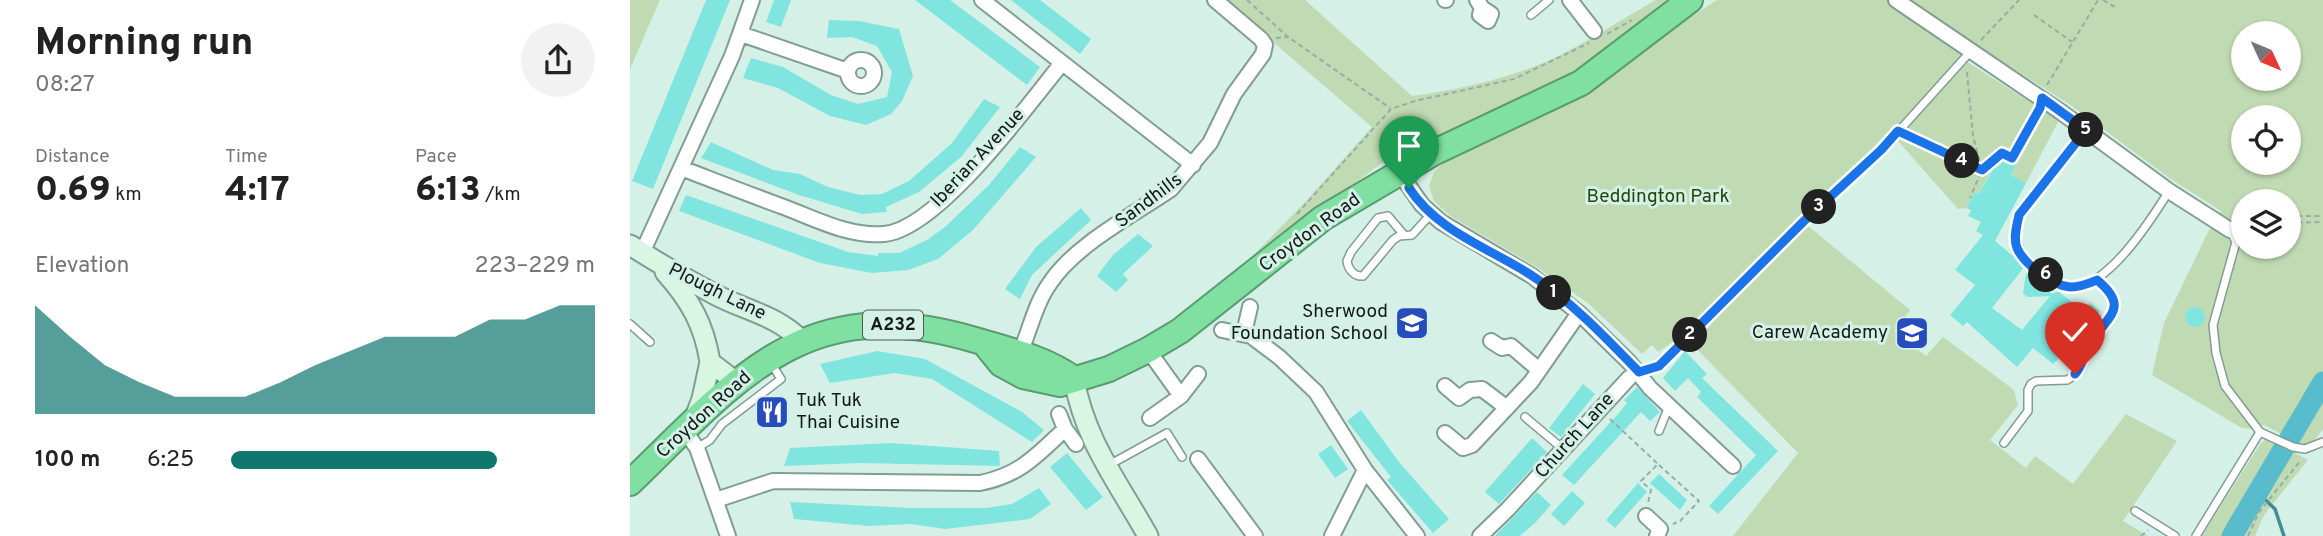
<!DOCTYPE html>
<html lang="en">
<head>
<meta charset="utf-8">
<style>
	body { margin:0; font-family:Overpass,sans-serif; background:#f2f2f2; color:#222; height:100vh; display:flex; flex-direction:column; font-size:26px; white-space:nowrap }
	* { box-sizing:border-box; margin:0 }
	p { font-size:23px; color:#767676 }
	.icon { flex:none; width:38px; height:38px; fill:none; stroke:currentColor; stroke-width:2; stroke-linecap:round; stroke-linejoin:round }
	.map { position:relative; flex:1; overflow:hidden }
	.details { display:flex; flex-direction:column; background:#fff; width:630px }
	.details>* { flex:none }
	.needle { width:46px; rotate:134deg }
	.fabs { position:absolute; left:1601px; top:21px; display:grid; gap:14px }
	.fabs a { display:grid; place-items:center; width:70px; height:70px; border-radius:50%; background:#fff; box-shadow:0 2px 5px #0004; font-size:35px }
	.pin { position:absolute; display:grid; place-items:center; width:60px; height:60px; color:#fff; margin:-72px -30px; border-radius:50% 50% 50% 0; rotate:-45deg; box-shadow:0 0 7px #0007 }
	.pin .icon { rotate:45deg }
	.km { position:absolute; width:35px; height:35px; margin:-18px; border-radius:50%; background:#222; color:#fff; font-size:19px; line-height:35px; text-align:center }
	.round { display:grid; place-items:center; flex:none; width:74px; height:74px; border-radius:37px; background:#f2f2f2 }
	.headline { display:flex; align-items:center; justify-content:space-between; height:119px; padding:0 35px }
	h1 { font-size:38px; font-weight:800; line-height:52px }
	.stats { display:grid; grid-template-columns:repeat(3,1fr); gap:10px; height:119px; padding:7px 35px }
	.stats div { display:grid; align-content:center }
	.stats b { font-size:35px; font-weight:800 }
	.stats small { font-size:19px; font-weight:400 }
	.stats p { font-size:19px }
	.chart { height:196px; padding:14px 35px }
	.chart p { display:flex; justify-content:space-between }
	.chart svg { width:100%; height:126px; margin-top:7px; fill:#0f766e; opacity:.7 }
	ul { padding:0 35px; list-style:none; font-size:23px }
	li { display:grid; grid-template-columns:112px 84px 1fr; align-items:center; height:52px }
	li i { height:18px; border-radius:9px; background:#0f766e }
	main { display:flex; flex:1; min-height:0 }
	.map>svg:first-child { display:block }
	.green { fill:#c0dab3; fill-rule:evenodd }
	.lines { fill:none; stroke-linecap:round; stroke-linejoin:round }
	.stream { stroke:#438c96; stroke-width:3.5 }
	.river { stroke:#58bccc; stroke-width:21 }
	.building { fill:#80e5df }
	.lane-casing { stroke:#839c94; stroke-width:10 }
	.street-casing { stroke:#839c94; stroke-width:18 }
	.secondary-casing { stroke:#839c94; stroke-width:23 }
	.highway-casing { stroke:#5a9b71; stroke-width:28 }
	.path { stroke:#97ada5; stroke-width:2; stroke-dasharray:5 3.5; stroke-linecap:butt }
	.lane { stroke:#fff; stroke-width:7 }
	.street { stroke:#fff; stroke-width:14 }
	.secondary { stroke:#d9f6e3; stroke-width:19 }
	.highway { stroke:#80e0a1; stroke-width:24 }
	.route-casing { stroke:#fff; stroke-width:14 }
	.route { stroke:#1a73e8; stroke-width:9 }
	.labels { text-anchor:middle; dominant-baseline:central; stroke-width:6; stroke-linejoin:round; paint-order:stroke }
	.shield { fill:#d5f0e7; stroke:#4c5b56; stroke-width:2 }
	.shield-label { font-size:18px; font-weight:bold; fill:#121b18 }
	.street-label { font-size:19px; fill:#121b18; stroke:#d5f0e7 }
	.park-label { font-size:19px; fill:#224705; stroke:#d5f0e7 }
	.poi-label { font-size:19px; fill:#121b18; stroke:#d5f0e7; text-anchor:end }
</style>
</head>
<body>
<main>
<section class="details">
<div class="headline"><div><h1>Morning run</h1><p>08:27</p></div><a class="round"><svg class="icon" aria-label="share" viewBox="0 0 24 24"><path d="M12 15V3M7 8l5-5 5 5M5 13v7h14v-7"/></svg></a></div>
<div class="stats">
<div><p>Distance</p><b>0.69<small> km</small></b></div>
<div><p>Time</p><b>4:17</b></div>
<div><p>Pace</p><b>6:13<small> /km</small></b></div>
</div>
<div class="chart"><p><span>Elevation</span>223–229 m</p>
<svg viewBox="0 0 160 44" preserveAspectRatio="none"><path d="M0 44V6L10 17L20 27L30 33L40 38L50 38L60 38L70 33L80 27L90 22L100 17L110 17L120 17L130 11L140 11L150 6L160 6V44z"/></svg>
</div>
<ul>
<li><b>100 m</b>6:25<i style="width:73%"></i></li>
</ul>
</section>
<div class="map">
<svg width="1693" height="536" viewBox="0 0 1693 536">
	<rect width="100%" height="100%" fill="#d5f0e7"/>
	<path class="green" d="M0 0H30L0 69Z
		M594 0H675L782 96C829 90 875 79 918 61 955 44 990 20 1026 0H1041L947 71 756 160 616 263 677 200 742 127Z
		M1087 0H1693V429L1683 442 1674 446 1634 425 1623 429 1612 428 1522 375 1534 323 1580 228 1591 211 1538 177 1439 104 1351 48 1337 62 1429 120 1396 183 1381 175 1387 163 1375 156 1369 167 1364 165 1349 194 1345 192 1336 208 1328 209 1268 141 1177 225 1280 310 1264 331 1296 356 1313 337 1384 390 1388 405 1360 440 1396 468 1405 456 1443 484 1496 414 1547 441 1493 521 1518 536H1103L1168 453 1053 335 1028 352 1022 345 1012 354 958 303 908 268 819 215 804 201 799 186 804 172 814 162 958 95 1048 25ZM1614 33H1659V79H1614ZM1614 117H1659V163H1614ZM1614 201H1659V247H1614Z
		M1635 440H1641L1678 460 1634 515 1625 536H1572L1630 444Z"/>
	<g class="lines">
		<path class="stream" d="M1627 492 1645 509 1654 536"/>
		<path class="river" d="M1602 536 1693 382"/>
	</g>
	<path class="building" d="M76 0H100L23 189 2 181Z
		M144 0H161L151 27 136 22Z
		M285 0H320L410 67 397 85Z
		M381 0H410L461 39 450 54Z
		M199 20 229 21 269 29 283 76 272 101 261 114 236 125 200 116 148 88 113 78 121 58 153 67 201 95 228 104 257 97 262 72 247 46 222 37 197 38Z
		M354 99 370 107 332 156 289 192 256 207 257 212 232 214 169 195 71 158 81 142 143 170 170 174 198 187 230 195 252 194 279 181 322 143Z
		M390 147 406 157 343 230 308 259 278 270 242 273 190 263 49 211 56 195 218 252 248 256V253H269L297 240 315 227 358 186Z
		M1375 156 1387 163 1381 175 1396 183 1365 241 1395 266 1362 308 1392 330 1420 296 1398 297 1393 294 1396 273 1422 294 1428 291 1453 311 1460 303 1470 311 1457 326 1460 328 1454 336 1450 333 1438 348 1448 356 1441 369 1429 358 1423 364 1403 348 1387 367 1337 322 1333 326 1320 315 1345 285 1325 270 1353 235 1346 231 1351 222 1338 216 1341 210 1336 208 1345 192 1349 194 1365 165 1369 167Z
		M451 208 461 220 402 275 390 299 375 289 406 247Z
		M508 234 523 246 493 274 498 280 486 292 467 276 482 256Z
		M1555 317a10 10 0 1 1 20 0a10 10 0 1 1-20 0Z
		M247 351 295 359 392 412 414 430 402 442 302 379 265 373 200 383 190 364Z
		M1055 351 1077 374 1072 378 1148 451 1088 514 1079 506 1126 455 1067 397 1071 392 1058 378 1045 391 1033 378Z
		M953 384 965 394 931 437 919 428Z
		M1007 387 1030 412 1020 421 1011 412 944 485 932 475 988 414 997 403 994 400Z
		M731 410 769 462 819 519 803 533 757 480 761 477 717 421Z
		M902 438 917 452 869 504 855 492Z
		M261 443 369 451 370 466 229 463 154 466 160 448Z
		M701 445 718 469 705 478 688 454Z
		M437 453 473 497 456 510 420 467Z
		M1029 474 1057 500 1050 510 1020 483Z
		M1008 483 1017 492 985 528 976 520Z
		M409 488 421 504 400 519 315 529 280 524 239 526 164 519 160 502 281 508H356L382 504Z
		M942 491 955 503 934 526 921 514Z
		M907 492 921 505 905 523 890 536H865Z"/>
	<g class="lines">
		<g class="lane-casing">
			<path id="lane" d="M901 15 919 0
				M1456 131 1389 215C1384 237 1386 253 1405 267 1414 274 1425 285 1437 287 1475 293 1521 220 1539 191
				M1259 142 1340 52
				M1600 230 1606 242 1583 325 1586 353 1595 386 1630 432 1663 447 1675 449 1693 442
				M774 235 758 216 748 218 721 252 717 261C718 269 724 277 733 276L763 240 769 236 782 235 801 214
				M0 324 20 342
				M895 417 933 449
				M1029 431 1039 406
				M1374 443 1398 411V390L1401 384 1406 381 1437 380 1445 375 1460 345 1483 313 1485 300 1481 293 1467 280
				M67 448 80 440 92 424 151 379 141 363
				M479 465 537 433 552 457
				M1505 511 1545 536
				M1566 536 1630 432"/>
		</g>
		<g class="street-casing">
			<path id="street" d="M352 0 563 165
				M815 0H816
				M847 0 852 8 850 15 858 21 861 14 852 8
				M940 0 964 31
				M1266 0 1431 112 1539 191 1600 230
				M111 34 218 71
				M218 73a13 13 0 1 1 26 0a13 13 0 1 1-26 0Z
				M51 168C85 181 118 194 151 206 184 218 218 237 254 234 307 230 398 105 432 63
				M769 172 792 205 811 222 902 276 949 313 1000 363 1020 388 1103 466
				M12 253 102 56 122 0
				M592 330 621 336 649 357 686 392 735 470 787 536
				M614 333 620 307
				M861 341 872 348 881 346 909 370
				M518 350 551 396
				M390 353C400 330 405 304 420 283 445 245 503 215 541 189L580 143 604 94 633 54 635 45 631 39 585 0
				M815 386 829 398 840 390 852 389 877 408
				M429 414 435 429 446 444
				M520 418 551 396 568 374
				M54 430 67 448 98 536
				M815 433 833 448 842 445 901 382 949 313
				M568 459 625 536
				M86 500 143 481 350 483C390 475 406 456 435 429
				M1016 516 1030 529 1027 536
				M702 536 735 470
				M850 536 877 510 999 378"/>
		</g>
		<g class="secondary-casing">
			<path id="secondary" d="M0 245C28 263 56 279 86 295 117 311 146 315 172 341
				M35 272C60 300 74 324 80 362L106 382
				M444 379C455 441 488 482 518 536
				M64 420 72 399 80 362"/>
		</g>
		<g class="highway-casing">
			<path id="highway" d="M354 343 371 364 393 376 430 384 479 369 518 350 550 331 693 218 805 152 951 83 1060 0
				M0 483C111 375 177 290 345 340 379 350 415 358 444 379"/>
		</g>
		<path class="path" d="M617 0 658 37 760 108
			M1473 0 1485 7
			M1404 15 1442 42
			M977 34 1002 20
			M646 38 658 37
			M1351 40 1389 0
			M1337 72 1343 136 1352 170 1340 198
			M1417 85 1468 0
			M1279 136 1352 170 1372 153 1382 157 1407 113
			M667 214 761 109 785 101 884 79 959 43
			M1659 216H1693
			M1659 223 1693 222
			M1022 368 1029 366 1174 221 1253 148
			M980 419 1028 464 1011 481 1021 490 1018 503
			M1029 465 1069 501 1050 521 1043 524
			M1511 536 1518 530
			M1618 536 1629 512 1671 460"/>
		<use href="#lane" class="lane"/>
		<use href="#street" class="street"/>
		<use href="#secondary" class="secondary"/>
		<use href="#highway" class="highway"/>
	</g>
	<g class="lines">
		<g class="route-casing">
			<path id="route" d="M779 188C807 231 859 248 901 275 941 301 976 338 1009 372L1029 366 1174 221 1251 150 1268 131 1352 170 1372 153 1382 158 1410 108 1412 98 1456 130 1389 215C1387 225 1383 238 1387 248 1394 264 1423 286 1440 287 1450 287 1458 284 1467 280 1501 308 1477 316 1460 344 1454 354 1452 366 1445 374"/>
		</g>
		<use href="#route" class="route"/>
	</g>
	<defs>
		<g id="school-square" transform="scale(1.75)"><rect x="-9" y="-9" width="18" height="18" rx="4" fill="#274dbc" stroke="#d5f0e7"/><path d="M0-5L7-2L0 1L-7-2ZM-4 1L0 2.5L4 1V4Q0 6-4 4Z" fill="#fff"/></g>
		<g id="restaurant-square" transform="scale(1.75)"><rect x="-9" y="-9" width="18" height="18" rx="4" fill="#274dbc" stroke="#d5f0e7"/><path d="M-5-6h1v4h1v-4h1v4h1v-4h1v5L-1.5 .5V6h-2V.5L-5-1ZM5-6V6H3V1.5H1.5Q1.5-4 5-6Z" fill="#fff"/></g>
	</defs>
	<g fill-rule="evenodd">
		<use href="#school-square" x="782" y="323"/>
		<use href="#school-square" x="1282" y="333"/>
		<use href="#restaurant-square" x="142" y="412"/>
	</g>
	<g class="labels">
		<rect class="shield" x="233" y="310.5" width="60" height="29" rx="5"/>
		<g class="shield-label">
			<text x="263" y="325">A232</text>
		</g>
		<g class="street-label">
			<text transform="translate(348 158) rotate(-47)">Iberian Avenue</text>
			<text transform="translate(519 201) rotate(-37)">Sandhills</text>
			<text transform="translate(680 233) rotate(-36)">Croydon Road</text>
			<text transform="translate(87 292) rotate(26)">Plough Lane</text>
			<text transform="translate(74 415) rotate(-42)">Croydon Road</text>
			<text transform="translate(945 436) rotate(-48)">Church Lane</text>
		</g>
		<g class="park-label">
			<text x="1028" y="197">Beddington Park</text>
		</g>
		<g class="poi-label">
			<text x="758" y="312">Sherwood<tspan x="758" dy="22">Foundation School</tspan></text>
			<text x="1258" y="333">Carew Academy</text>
			<text x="166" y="401" text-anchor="start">Tuk Tuk<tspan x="166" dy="22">Thai Cuisine</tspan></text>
		</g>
	</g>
</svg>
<div class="fabs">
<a><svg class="needle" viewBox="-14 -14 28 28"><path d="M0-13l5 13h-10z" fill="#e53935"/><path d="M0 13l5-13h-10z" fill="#767676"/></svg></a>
<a><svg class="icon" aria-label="locate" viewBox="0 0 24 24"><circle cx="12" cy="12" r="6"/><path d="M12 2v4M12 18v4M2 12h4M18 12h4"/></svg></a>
<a><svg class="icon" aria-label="layers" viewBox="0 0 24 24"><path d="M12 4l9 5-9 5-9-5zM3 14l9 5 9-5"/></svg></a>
</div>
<div class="pin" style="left:779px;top:188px;background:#1e9e55"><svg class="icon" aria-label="arrive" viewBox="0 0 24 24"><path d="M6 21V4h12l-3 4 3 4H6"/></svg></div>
<div class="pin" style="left:1445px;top:374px;background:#d93025"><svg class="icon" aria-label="check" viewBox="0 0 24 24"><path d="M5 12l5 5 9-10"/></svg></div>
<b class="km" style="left:924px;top:293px">1</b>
<b class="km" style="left:1060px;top:335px">2</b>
<b class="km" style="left:1189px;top:207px">3</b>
<b class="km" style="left:1332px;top:161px">4</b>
<b class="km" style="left:1456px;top:130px">5</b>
<b class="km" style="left:1416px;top:275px">6</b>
</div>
</main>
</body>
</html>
